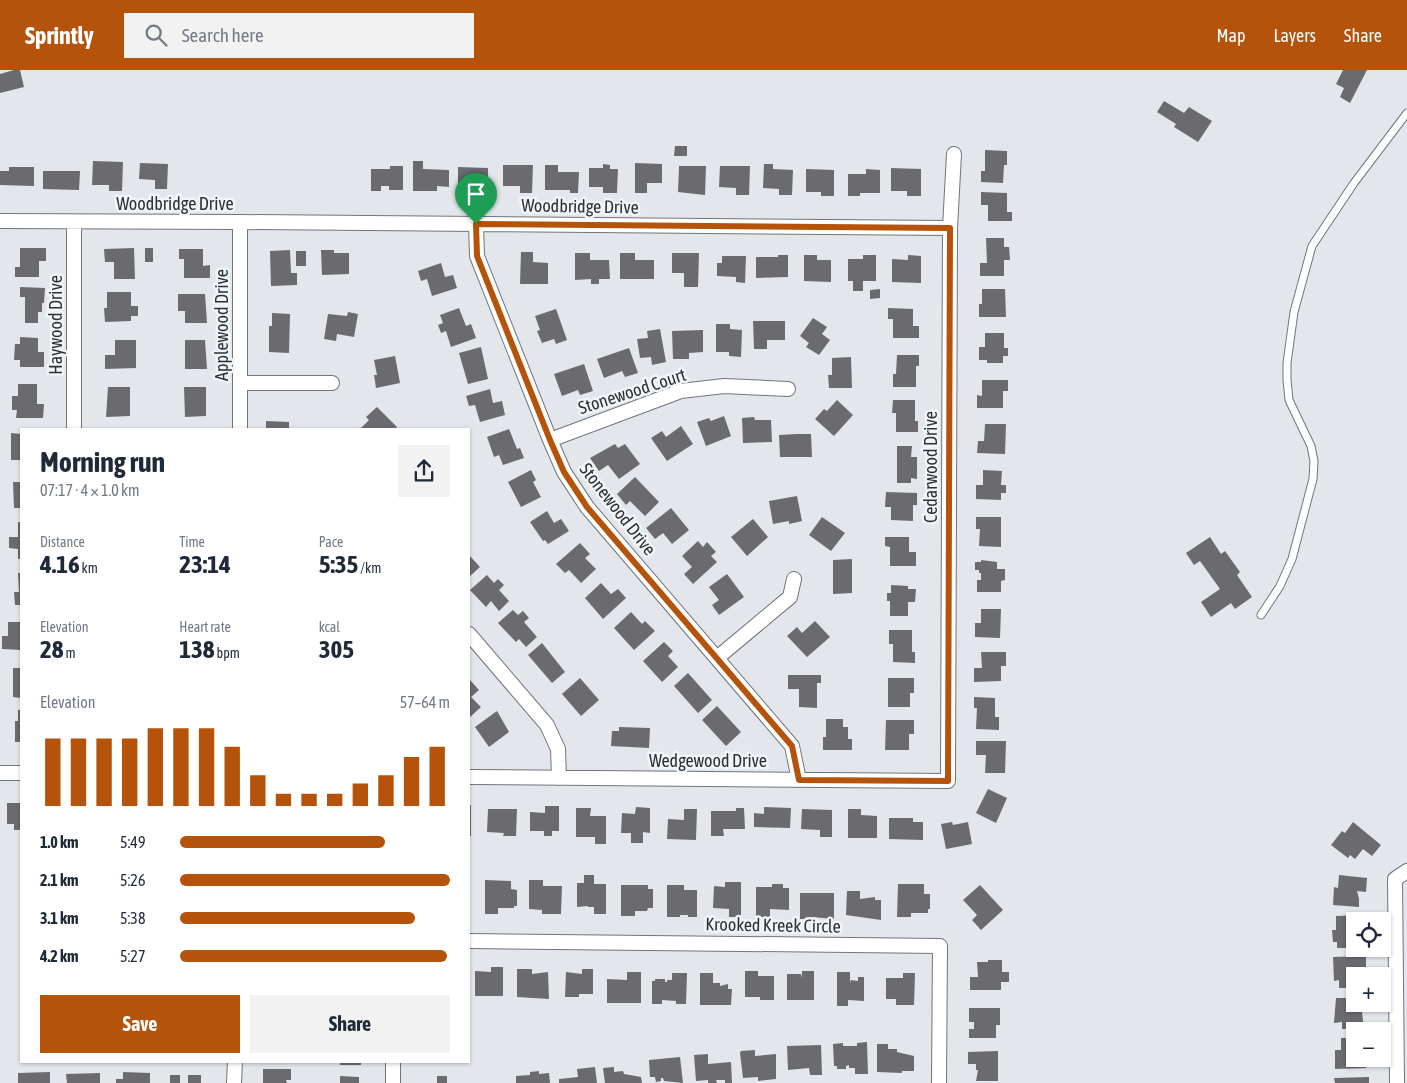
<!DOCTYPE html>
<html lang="en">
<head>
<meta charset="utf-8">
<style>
	body { margin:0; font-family:"Asap Condensed",sans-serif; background:#f2f2f3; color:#1f2937; height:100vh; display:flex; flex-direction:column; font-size:19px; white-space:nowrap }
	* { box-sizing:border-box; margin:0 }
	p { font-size:16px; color:#747a83 }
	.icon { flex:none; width:28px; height:28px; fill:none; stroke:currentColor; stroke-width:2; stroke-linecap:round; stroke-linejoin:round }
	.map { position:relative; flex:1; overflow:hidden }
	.panel { position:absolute; left:20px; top:358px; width:450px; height:635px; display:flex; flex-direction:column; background:#fff; border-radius:0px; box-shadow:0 1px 4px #0004 }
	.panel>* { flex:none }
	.fabs { position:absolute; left:1346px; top:842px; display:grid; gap:10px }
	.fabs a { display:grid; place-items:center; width:45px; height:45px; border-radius:0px; background:#fff; box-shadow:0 1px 4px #0004; font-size:25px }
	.pin { position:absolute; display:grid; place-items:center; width:42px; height:42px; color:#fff; margin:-51px -21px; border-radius:50% 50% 50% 0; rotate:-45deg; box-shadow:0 0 5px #0007 }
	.pin .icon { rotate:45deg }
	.round { display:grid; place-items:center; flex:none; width:52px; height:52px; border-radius:0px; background:#f2f2f3 }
	.summary { display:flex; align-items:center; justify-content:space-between; height:85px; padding:0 20px }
	h1 { font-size:28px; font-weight:700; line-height:38px }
	.stats { display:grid; grid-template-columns:repeat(3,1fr); gap:8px; height:85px; padding:5px 20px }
	.stats div { display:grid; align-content:center }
	.stats b { font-size:25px; font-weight:700 }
	.stats small { font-size:14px; font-weight:400 }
	.stats p { font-size:14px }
	.chart { height:140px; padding:10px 20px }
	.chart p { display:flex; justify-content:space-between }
	.chart svg { width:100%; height:90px; margin-top:5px; stroke:#b45309; stroke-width:6 }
	.action { display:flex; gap:10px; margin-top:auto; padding:10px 20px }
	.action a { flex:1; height:58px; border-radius:0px; background:#b45309; color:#fff; font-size:20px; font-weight:700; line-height:58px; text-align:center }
	.action a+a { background:#f2f2f3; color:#1f2937 }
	ul { padding:0 20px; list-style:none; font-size:16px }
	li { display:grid; grid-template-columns:80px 60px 1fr; align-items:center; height:38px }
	li i { height:12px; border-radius:6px; background:#b45309 }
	header { display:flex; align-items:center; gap:30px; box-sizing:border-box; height:70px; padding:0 25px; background:#b45309; color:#fff }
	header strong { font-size:24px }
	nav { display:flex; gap:28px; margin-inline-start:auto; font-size:18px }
	.search { width:350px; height:45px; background:#f2f2f3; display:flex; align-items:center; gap:12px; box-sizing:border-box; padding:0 18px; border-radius:0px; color:#747a83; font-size:19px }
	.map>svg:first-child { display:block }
	.building { fill:#6b6a6f }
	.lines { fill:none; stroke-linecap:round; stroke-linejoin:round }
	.service-casing { stroke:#71757a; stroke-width:9 }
	.minor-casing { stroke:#71757a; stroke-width:16 }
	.service { stroke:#fff; stroke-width:7 }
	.minor { stroke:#fff; stroke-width:14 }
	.route-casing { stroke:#fff; stroke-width:10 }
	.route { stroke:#b45309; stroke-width:6 }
	.labels { text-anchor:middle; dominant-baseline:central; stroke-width:5; stroke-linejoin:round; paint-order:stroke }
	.street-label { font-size:18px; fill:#2e3032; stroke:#f0f5fa }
</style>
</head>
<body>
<header>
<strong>Sprintly</strong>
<div class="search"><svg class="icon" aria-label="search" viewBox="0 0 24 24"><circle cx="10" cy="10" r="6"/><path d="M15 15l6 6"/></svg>Search here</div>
<nav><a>Map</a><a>Layers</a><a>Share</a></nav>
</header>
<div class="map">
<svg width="1407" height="1013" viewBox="0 0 1407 1013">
	<rect width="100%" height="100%" fill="#e3e7ec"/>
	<path class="building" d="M14 0H20L24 17 0 23V4Z
		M1343 0H1367L1350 33 1340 27 1344 18 1336 14Z
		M1164 31 1184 43 1189 37 1212 51 1198 72 1174 57 1176 54 1157 42Z
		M675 76H687V86H674Z
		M985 80 1007 81V95H1004L1003 113 981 112V101H985Z
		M93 91 123 92 122 121H109V115H92Z
		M413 91H423V99L449 100V117L437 116V121H413Z
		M140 93 168 94 167 119H155V110L139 109Z
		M635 93 662 94V113H647V123H635Z
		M603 94 610 95V99H618L617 123H603V117H589V98H603Z
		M764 94H773V99L793 100 792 125H779V119L763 118Z
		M503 95H533L532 123H520V116H503Z
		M545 95H558V102H579L578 123H570V120H545Z
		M390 96H403V120H389V116H381V121H371V99H390Z
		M679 96H706L705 125 678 122Z
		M720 96H750L749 125H736V118L719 117Z
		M9 97H34V116L0 115V101H9Z
		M458 97 488 98V123L473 122V116H458Z
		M891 98 921 99V126H907V121H891Z
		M806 99 834 100V126H821V122H806Z
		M866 99 880 100V123H860V126H848V104H866Z
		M43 101H80L79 120 43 119Z
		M981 122 1007 123V142H1012V151H988V135H981Z
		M986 168H1004V177H1009L1010 190H1004V206H980V193H987Z
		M20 178H46V191H39V207H15V197H20Z
		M134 178 135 209H114V192H105L104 179Z
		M145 178H153V192H145Z
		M179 179H203V196L210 195V208H184V189H179Z
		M290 180 291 203H297V215L271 216 270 181Z
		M321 180H334V183H349V204L322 205Z
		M296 181H306V196H296Z
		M521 182H533V192L548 193V214H520Z
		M575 183H590V190H609L610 209H599V214H591V209L575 210Z
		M620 183H635V190H654V209H620Z
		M672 183H699L698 217H684V203H672Z
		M778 185H788V207L756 208V187H778Z
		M804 185H817V190H831V212L804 211Z
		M863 185H876V211H863V221H853V211H848V189H863Z
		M908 185 921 186V213L892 212V189L908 190Z
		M722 186H746L745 213 736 212V207L717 206V193H722Z
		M441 193 445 207 453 205 457 218 432 226 427 209 421 211 418 201Z
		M20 217 45 218 44 233H42V242H38V253H25V227H20Z
		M880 219V228L870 229V220Z
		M982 219H1005L1006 247H979V234H982Z
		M107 222H131V236H138V246H131V251L105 252 104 238H107Z
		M178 224H205L207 253H185V241H178Z
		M459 238 466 256 471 254 476 268 451 277 446 261 441 263 438 255 443 253 440 245Z
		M888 238 913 239V256H919V268H893V249H888Z
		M556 239 567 270 556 274 554 269 542 273 537 261 540 260 535 246Z
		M348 242 358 244 354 267 337 264 336 271 324 269 328 244 347 246Z
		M272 243 290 244 289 283 269 282V256H272Z
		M813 248 827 257 822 264 830 270 819 285 806 277 809 273 800 266Z
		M753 251H785V270H767V279H754Z
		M716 254H730V259L742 260 741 287 729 286V282H716Z
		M660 259 666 292 652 295 651 287 640 288 637 269 648 268 647 261Z
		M703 260V282L689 283V289H673L672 261Z
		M985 263H1004V278H1008V286H1003V293H987V290H979V277H985Z
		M20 267 38 268V282H44V297H20V290H14L15 274H20Z
		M115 270H136V298L105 299V285H115Z
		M185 270H205L207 299H185Z
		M481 277 488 309 468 314 459 283Z
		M629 278 638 303 625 307 622 301 604 308 597 289Z
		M897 285H919V296H916V317H893V304H896Z
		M395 286 400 313 376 318 374 305H377L374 290Z
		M851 287 852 318H829L828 305H832V288Z
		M584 294 593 321 580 325 578 320 562 326 554 304Z
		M982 310H1008V321H1003V338H977V325L982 326Z
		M18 314H37V334H44L43 348H16L17 340H12V326H18Z
		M108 317H130V346L106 347Z
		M184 317H206V346L185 347Z
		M490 319 493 333 502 331 505 345 480 352 475 335 469 336 466 326Z
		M837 330 853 345 834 366 815 349 824 339 827 341Z
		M893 330H915V351H918V362H896V343H892Z
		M377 337 397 357 395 359H360L369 350 366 347Z
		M724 346 731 366 706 376 697 352 709 348 711 351Z
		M754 347 755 350H771L772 372 743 373 742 348Z
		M266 351 289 352V359H266Z
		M985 354H1006L1005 384 977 383 978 371H984Z
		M681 356 693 374 667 391 651 368 662 361 666 367Z
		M509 359 517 379 520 378 524 388 503 395 499 385 494 387 487 367Z
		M11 363 21 364V390H11Z
		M797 364H811L812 387H780L779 365Z
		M615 374 618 378 625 374 640 394 619 409 608 395 599 401 590 388Z
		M897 376H912L911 387H917V409L911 408V413H897Z
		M531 400 536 410 533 412 541 427 521 437 508 412Z
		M983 400 1002 401 1001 415H1006V423H1001V430L976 429V415H983Z
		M635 407 659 432 645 446 630 431 626 435 617 424Z
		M13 412H21V438H14Z
		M886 422 917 423V435H913V451L891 450V437H885Z
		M797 426 802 451 789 454V451L773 454 769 431Z
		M671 438 689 460 672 474 663 463 655 469 646 458Z
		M547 441 554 453 561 449 569 461 548 474 545 470 543 471 530 452Z
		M822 447 845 463 831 481 809 465Z
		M976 447H1001V477L979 476 980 459H976Z
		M753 449 768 467 747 486 731 467Z
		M18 452H21V489H18V479L9 478V467H18Z
		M885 467H909V482H916V496H890V477L885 476Z
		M1210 467 1221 484 1225 481 1240 502 1237 505 1252 527 1235 539 1231 533 1211 547 1201 532 1220 519 1200 491 1194 495 1186 483Z
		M698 471 703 477 707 472 716 482 711 486 717 492 693 514 684 504 692 497 682 486Z
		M580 473 590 484 585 488 596 499 581 513 569 500 565 503 556 494Z
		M469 485 480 497 469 507Z
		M852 489V523L833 524V490Z
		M981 490 997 492V499H1005V510L1001 511V522H977V510H981V503H979V500H975V492H981Z
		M18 503H21V535H15L14 522H19Z
		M727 504 744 527 719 545 712 535 719 530 709 517Z
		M487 505 494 513 498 509 504 515 499 520 509 531 499 541 491 531 486 537 470 520Z
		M601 513 611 524 618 519 626 528 603 549 585 528Z
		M891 515 908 516V519H916L915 532H908V546H890V531H887V523H891Z
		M981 539H1001L1000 568 975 567V553H981Z
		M513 540 518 545 523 541 529 548 524 552 537 567 526 577 519 569 516 572 498 553Z
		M631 542 642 554 645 551 655 561 634 580 614 558Z
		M815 551 830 567 807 587 787 566 797 557 802 563Z
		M8 552H21V580L2 579V566H8Z
		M889 560H912V582H915V593L893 592V574H889Z
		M664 572 673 581 668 586 678 597 662 612 643 591Z
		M542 573 565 602 552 613 528 585Z
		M981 582H1006V596H1001V611L974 612V598H982Z
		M13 598H21V628L13 627Z
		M688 603 712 630 698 643 674 616Z
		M788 605H821V613H817V638L799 637V619H788Z
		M580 608 599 630 581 646 562 624Z
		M888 608H914V623H910V637H888Z
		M470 610 479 620 471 627 481 637 469 648Z
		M974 627 995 628V647H999V660L976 659 977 638H974Z
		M717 636 741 662 726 676 702 650Z
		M18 640H21V672H15V651H18Z
		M497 641 509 662 489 677 475 657Z
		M826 649H843V657H848V669H852V680H823V667H826Z
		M886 650H914V664H909V680H885Z
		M619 657 650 658 649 678 611 676 612 661H619Z
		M976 671H1006L1005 703H985L986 685H976Z
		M988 719 1007 728 996 753 976 743Z
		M7 733H21V760H14V754H7Z
		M469 735H471V766H469Z
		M545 736H559V761H552V766H544V761H530V742L545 743Z
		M636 737 650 738V763L643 762V773H631V763H621L622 743 635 744Z
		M764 737 791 738 790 758 754 757V743L764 744Z
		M576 738H591L590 746H606V774H595V767H576Z
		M736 738H744L745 759H723L724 766H711V741H736Z
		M488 739H517L516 766H503L504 763 487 762Z
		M684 739H697L696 770 667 769 668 749 684 750Z
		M802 739 832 740V767H820V760L801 759Z
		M848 739H861V745L877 746V768H848Z
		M889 748H913V752H923V770L889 769Z
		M952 752 953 755 968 752 972 774 946 779 941 754Z
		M1353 752 1381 775 1372 786 1363 779 1355 789 1350 785 1348 788 1331 775 1342 761 1345 763Z
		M584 805H594V814H606V844H594V837H588V836L577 837V813H584Z
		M1339 805 1367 808 1366 822 1357 821 1359 829V837L1333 835 1334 817 1338 818Z
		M485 810 511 811V819L517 820V836H514V838H498V844H485Z
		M529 810H543V816H562L561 844H542V840L529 839Z
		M725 812H741V847H729V839L713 838 714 816 725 817Z
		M772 814H783V818H789V840L770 839V847H756V817H772Z
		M898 814H924V824H930V839H928V843H911V847H897Z
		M621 815H648V819H653V838H648L647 841H635V846H621Z
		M667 815H684V820H697V847H688V845H680V847H667Z
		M980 815 1003 840 981 860 972 850 977 845 963 830Z
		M847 821H860V829L875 827V830H881V850L846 845Z
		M800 823H834V849L812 847V849H800Z
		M1365 845V851H1355V861H1353L1355 878H1337V872H1333L1332 860H1336V846Z
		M1366 886V900H1359V906H1355V918H1339V910L1334 911 1333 887Z
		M988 890H1002V902H1009V912H1001V920H970V907H978L977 892H988Z
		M491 897H503V926H475V901L491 902Z
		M517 899H532V904L548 902 549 929 517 927Z
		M582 899H593V924H579V927H565L566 902 582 904Z
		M745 901H758V906H774V930H760V927H745Z
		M802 901H814V930H787V904H801L802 908Z
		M627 902H641V933H607V909L627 910Z
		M837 902H850V913L851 910 858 911V907H864V931L848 930V936H837Z
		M672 903H687L686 934H676V931L662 930V934H652V911H655V909H665V912H667V910H672Z
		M700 903H713V913H720V916L728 914V919H732L731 935H700Z
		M903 903H915L914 935H896V929H886V908H903Z
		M1336 928H1355V934H1367V942H1362L1364 959H1342V952L1334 953Z
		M969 938H1000V955H996V968H969V959H974V952H969Z
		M1341 968H1355V989H1366V998L1335 999V980H1341Z
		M867 972 868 1004H855V998H849V995L846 996V999H837V996H834L833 974 843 973V976H857V973Z
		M877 974H888V979H897V982L914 986V1001H902V1003L877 1002Z
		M821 975 822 1005H810L809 998 788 1000 787 976Z
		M755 980V986L776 984V1009L758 1011V1007L743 1008 740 983 741 981Z
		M998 981V1011H976L978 1000H976V994H968V982Z
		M708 984V994L731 992 732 1013H725V1010H716L717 1013H708V1010L696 1011 694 985Z
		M680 987 683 1013 664 1011 663 1008H661V1011L656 1012 655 1007H650L649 990Z
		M340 991H361V995H340Z
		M595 997 597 1013H559V1009L578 1007 577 999Z
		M614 997V1002L623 1001 624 1004 641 1007 642 1013H605L603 998Z
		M263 999H291V1010H286L287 1013H263Z
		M539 1001V1004L549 1003 550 1013H516V1006L530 1005V1002Z
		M50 1002V1013H18V1003Z
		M123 1002 150 1003V1013H116V1009H123Z
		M100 1003V1013H67L66 1004Z
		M170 1005H180V1013H170Z
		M188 1005H201V1013H188Z
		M340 1006 359 1007V1013H340Z
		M437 1006H447V1013H437Z
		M1369 1007V1013H1335L1334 1008Z"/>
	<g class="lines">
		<g class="service-casing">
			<path id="service" d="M1261 545 1280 516 1292 489 1313 409 1314 391 1311 376 1289 330 1287 310V293L1294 242 1312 176 1354 113 1407 43"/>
		</g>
		<g class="minor-casing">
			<path id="minor" d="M0 151 240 152 950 158
				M476 153 477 186 550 370 564 402 587 437 792 676 799 710
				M240 313H332
				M74 359V152
				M240 359V152
				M550 370 681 321 724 316 788 319
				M469 564 547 655 558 679 559 708
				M717 588 790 527 794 509
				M0 703H21
				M469 707 948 711 950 158 954 84
				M469 871 940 876 939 1013
				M234 1013 235 991
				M393 1013V991
				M1397 1013 1395 809 1407 801"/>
		</g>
		<use href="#service" class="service"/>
		<use href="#minor" class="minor"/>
	</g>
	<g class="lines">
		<g class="route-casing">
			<path id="route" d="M476 154 950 158 948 711 799 710 792 676 587 437 564 402 550 370 477 186Z"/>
		</g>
		<use href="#route" class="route"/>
	</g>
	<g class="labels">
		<g class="street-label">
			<text x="175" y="133">Woodbridge Drive</text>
			<text transform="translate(580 136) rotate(1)">Woodbridge Drive</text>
			<text transform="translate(55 255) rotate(-90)">Haywood Drive</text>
			<text transform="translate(221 255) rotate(-90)">Applewood Drive</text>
			<text transform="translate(632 321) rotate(-18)">Stonewood Court</text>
			<text transform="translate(930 397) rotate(-90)">Cedarwood Drive</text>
			<text transform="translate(618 439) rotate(52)">Stonewood Drive</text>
			<text x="708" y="690">Wedgewood Drive</text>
			<text transform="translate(773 855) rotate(1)">Krooked Kreek Circle</text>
		</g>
	</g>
</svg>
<div class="fabs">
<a><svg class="icon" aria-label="locate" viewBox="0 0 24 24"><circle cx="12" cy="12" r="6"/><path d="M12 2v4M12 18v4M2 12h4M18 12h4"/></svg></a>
<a>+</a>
<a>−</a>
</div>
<div class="pin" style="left:476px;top:154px;background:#1e9e55"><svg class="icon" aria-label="arrive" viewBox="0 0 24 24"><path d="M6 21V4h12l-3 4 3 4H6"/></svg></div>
<section class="panel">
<div class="summary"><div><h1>Morning run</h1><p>07:17 · 4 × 1.0 km</p></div><a class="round"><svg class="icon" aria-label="share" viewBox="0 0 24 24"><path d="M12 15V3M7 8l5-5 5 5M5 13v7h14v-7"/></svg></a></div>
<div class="stats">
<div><p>Distance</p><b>4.16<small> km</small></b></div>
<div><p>Time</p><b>23:14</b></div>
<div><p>Pace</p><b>5:35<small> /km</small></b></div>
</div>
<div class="stats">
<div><p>Elevation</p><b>28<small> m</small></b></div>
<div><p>Heart rate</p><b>138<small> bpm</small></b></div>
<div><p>kcal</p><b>305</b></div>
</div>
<div class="chart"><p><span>Elevation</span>57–64 m</p>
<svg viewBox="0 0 160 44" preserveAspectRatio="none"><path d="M5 44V11M15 44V11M25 44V11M35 44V11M45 44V6M55 44V6M65 44V6M75 44V15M85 44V29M95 44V38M105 44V38M115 44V38M125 44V33M135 44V29M145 44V20M155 44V15"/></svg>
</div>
<ul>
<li><b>1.0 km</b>5:49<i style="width:76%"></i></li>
<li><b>2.1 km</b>5:26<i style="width:100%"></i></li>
<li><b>3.1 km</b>5:38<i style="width:87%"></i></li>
<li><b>4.2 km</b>5:27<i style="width:99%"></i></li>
</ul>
<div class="action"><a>Save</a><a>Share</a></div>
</section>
</div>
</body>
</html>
